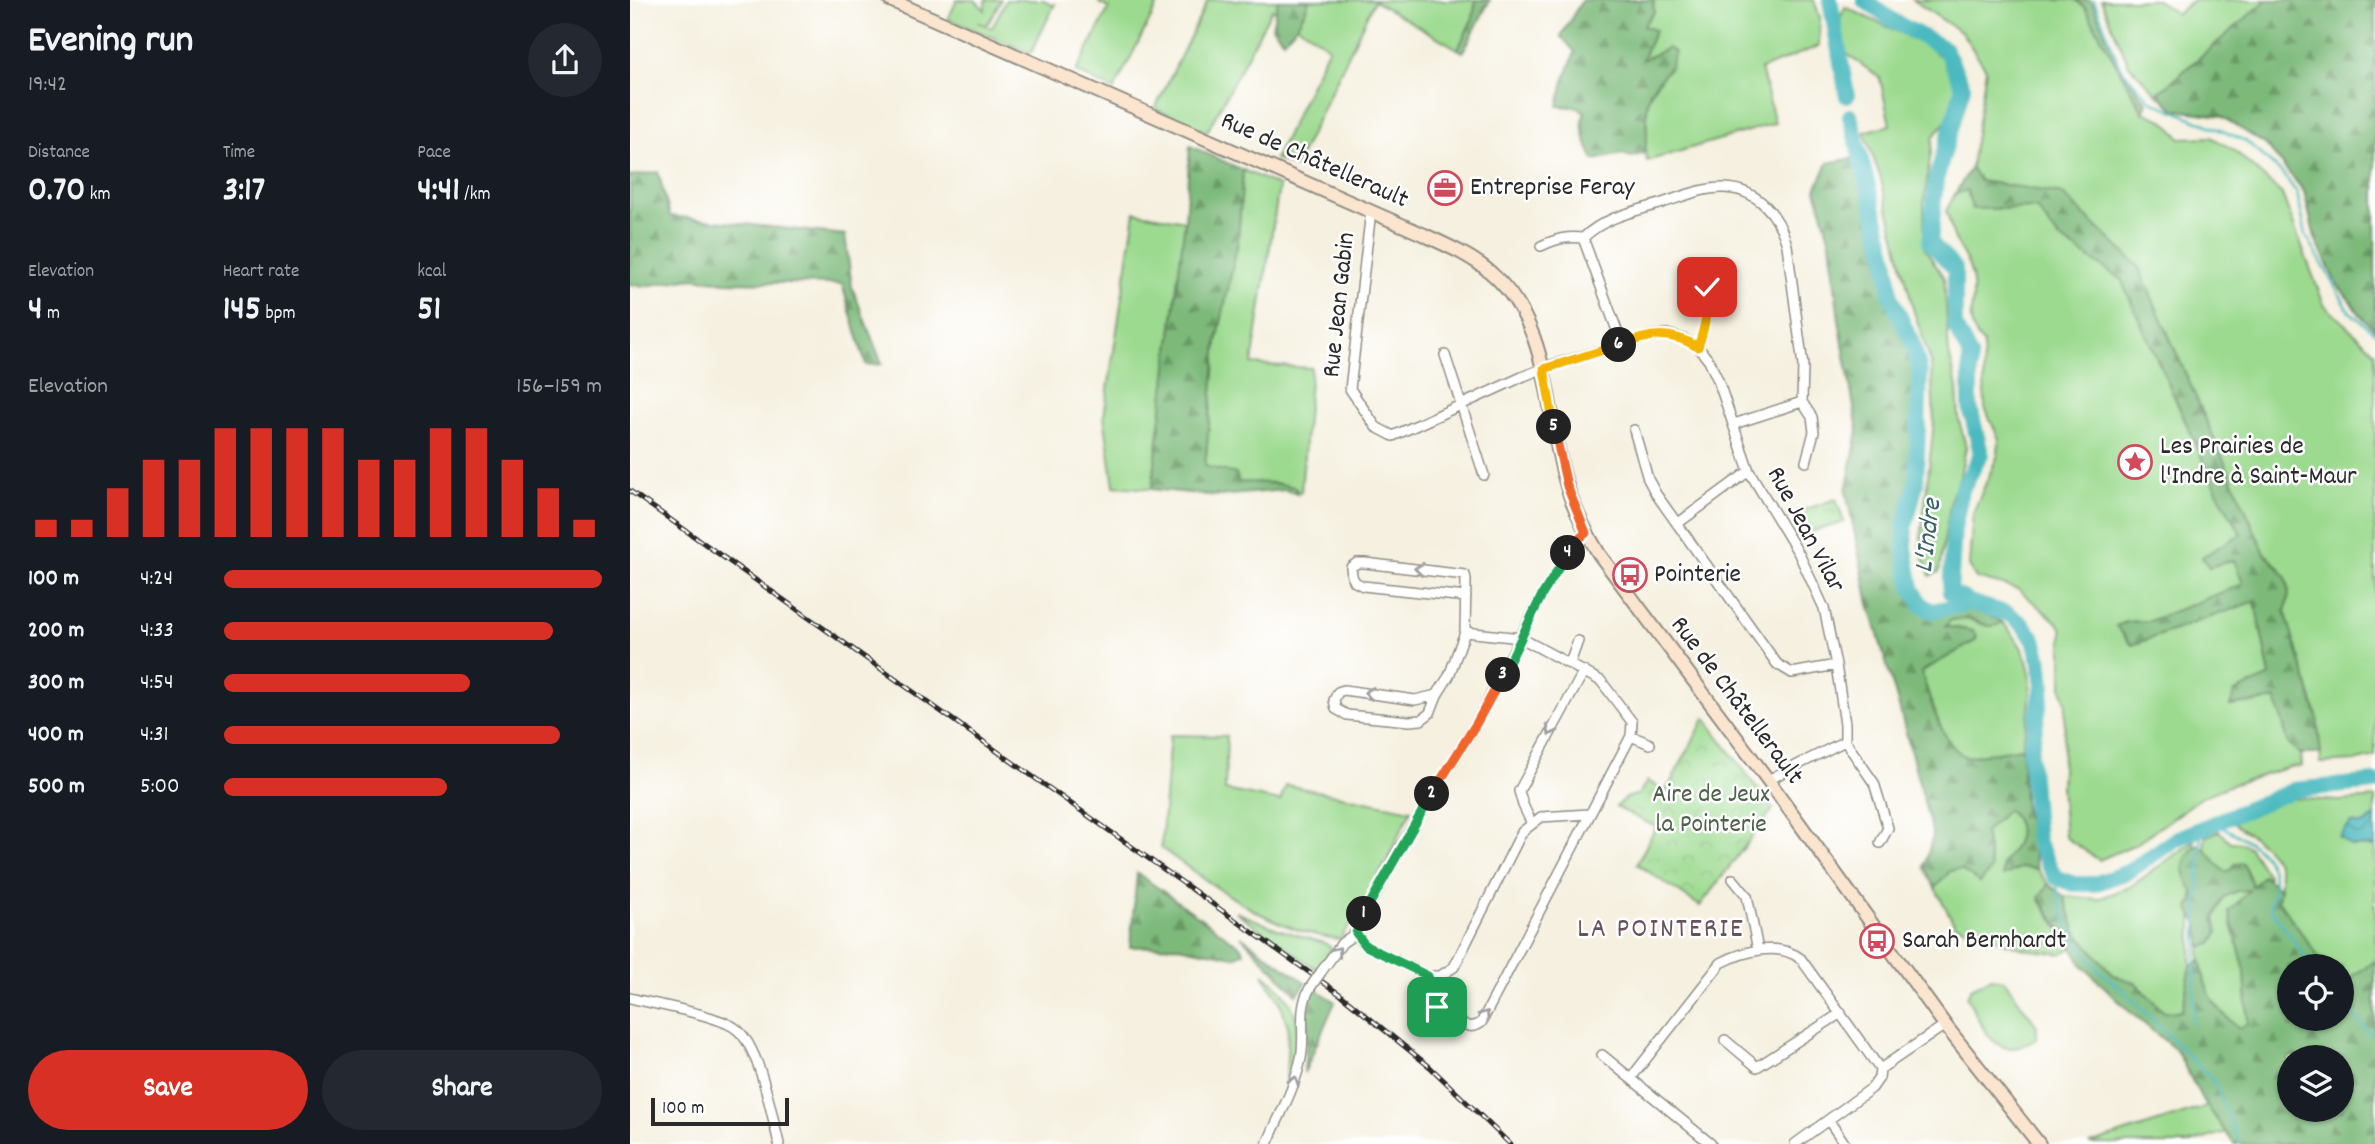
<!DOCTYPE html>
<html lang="en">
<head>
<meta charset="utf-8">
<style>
	body { margin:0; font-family:Dekko,sans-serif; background:#242831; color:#f1f3f6; height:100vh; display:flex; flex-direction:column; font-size:26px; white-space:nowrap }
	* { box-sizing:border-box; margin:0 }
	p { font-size:23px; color:#9ea1a6 }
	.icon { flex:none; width:38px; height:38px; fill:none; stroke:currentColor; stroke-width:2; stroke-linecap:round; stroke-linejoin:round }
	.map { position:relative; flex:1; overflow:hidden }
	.sheet { display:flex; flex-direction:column; background:#171b24; width:630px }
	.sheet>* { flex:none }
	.fabs { position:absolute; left:1647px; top:954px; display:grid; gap:14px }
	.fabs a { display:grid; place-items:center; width:77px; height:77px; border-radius:50%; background:#171b24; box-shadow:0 2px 5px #0004; font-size:35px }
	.scale { position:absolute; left:21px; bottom:18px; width:138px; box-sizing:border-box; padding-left:7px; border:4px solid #2b2b2b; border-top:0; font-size:19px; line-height:24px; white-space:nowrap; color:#2b2b2b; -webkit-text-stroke:5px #fff; paint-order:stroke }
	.pin { position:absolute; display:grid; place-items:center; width:60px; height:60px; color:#fff; margin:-30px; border-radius:14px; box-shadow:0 4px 10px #0006 }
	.km { position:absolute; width:35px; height:35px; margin:-18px; border-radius:50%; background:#222; color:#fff; font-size:19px; line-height:35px; text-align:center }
	.round { display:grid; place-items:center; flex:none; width:74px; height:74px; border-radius:37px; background:#242831 }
	.headline { display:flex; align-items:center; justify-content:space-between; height:119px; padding:0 28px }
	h1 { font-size:38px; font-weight:800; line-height:52px }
	.stats { display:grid; grid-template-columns:repeat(3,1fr); gap:10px; height:119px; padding:7px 28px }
	.stats div { display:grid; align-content:center }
	.stats b { font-size:35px; font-weight:800 }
	.stats small { font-size:19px; font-weight:400 }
	.stats p { font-size:19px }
	.chart { height:196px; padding:14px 28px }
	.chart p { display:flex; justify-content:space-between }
	.chart svg { width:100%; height:126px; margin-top:7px; stroke:#d93025; stroke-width:6 }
	.cta { display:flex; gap:14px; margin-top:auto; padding:14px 28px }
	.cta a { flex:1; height:80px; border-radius:42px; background:#d93025; color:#fff; font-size:28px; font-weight:800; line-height:80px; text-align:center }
	.cta a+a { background:#242831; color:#f1f3f6 }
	ul { padding:0 28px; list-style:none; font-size:23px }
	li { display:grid; grid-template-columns:112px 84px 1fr; align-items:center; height:52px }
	li i { height:18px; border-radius:9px; background:#d93025 }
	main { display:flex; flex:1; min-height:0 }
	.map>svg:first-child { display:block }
	.green { fill:#9cda8f; stroke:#64825d; stroke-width:2 }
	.forest { fill:url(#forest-firs); stroke:#547252; stroke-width:2; fill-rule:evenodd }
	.park { fill:url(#park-crowns); stroke:#64825d; stroke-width:2 }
	.water { fill:url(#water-waves); stroke:#3b7276; stroke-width:2 }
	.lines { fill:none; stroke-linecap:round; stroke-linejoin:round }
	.stream { stroke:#4bbac0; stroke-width:2.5 }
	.river { stroke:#4bbac0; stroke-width:16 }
	.street-casing { stroke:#908e85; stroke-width:12 }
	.secondary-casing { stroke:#908e85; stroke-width:16 }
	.street { stroke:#fff; stroke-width:9 }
	.secondary { stroke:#fbe5cf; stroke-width:12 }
	.rail-casing { stroke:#2b2b2b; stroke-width:5 }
	.rail { stroke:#fff; stroke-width:2.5; stroke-dasharray:8; stroke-linecap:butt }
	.street-bridge-casing { stroke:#908e85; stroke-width:12; stroke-linecap:butt }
	.street-bridge { stroke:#fff; stroke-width:9 }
	.oneway { stroke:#a0a0a0 }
	.split-1-casing { stroke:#fff; stroke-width:14 }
	.split-2-casing { stroke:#fff; stroke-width:14 }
	.split-3-casing { stroke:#fff; stroke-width:14 }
	.split-4-casing { stroke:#fff; stroke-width:14 }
	.split-5-casing { stroke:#fff; stroke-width:14 }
	.split-6-casing { stroke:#fff; stroke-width:14 }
	.split-7-casing { stroke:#fff; stroke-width:14 }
	.split-1 { stroke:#22a559; stroke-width:9 }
	.split-2 { stroke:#22a559; stroke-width:9 }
	.split-3 { stroke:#f0652b; stroke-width:9 }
	.split-4 { stroke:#22a559; stroke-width:9 }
	.split-5 { stroke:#f0652b; stroke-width:9 }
	.split-6 { stroke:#f5b400; stroke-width:9 }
	.split-7 { stroke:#f5b400; stroke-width:9 }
	.labels { text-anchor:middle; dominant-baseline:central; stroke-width:5; stroke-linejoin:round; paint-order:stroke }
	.street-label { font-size:26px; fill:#2b2b2b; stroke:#fff }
	.poi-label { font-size:26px; fill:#2b2b2b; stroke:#fff; text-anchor:start }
	.park-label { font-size:26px; fill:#4d6049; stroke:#fff }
	.water-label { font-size:28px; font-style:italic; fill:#386467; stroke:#fff }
	.neighbourhood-label { font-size:28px; letter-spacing:2px; fill:#695260; stroke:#fff }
</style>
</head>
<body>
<main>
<section class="sheet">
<div class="headline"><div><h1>Evening run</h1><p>19:42</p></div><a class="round"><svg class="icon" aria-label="share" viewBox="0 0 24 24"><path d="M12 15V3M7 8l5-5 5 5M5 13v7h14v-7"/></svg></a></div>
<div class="stats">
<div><p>Distance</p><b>0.70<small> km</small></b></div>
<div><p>Time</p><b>3:17</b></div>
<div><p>Pace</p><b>4:41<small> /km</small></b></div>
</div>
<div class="stats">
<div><p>Elevation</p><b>4<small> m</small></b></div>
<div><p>Heart rate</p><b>145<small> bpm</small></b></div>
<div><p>kcal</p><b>51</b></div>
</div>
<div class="chart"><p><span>Elevation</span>156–159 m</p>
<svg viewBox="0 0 160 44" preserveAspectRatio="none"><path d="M5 44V38M15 44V38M25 44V27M35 44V17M45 44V17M55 44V6M65 44V6M75 44V6M85 44V6M95 44V17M105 44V17M115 44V6M125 44V6M135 44V17M145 44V27M155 44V38"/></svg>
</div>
<ul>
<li><b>100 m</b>4:24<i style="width:100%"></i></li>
<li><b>200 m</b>4:33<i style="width:87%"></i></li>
<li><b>300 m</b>4:54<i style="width:65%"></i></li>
<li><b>400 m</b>4:31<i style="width:89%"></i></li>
<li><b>500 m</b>5:00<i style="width:59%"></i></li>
</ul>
<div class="cta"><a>Save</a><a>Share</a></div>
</section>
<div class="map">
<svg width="1745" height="1144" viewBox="0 0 1745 1144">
	<defs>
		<pattern id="forest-firs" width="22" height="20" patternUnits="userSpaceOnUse" patternTransform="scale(1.75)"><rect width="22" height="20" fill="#7dba7a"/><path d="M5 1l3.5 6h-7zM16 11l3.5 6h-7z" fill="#679764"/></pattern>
		<pattern id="park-crowns" width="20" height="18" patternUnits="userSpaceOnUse" patternTransform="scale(1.75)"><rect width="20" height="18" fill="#9cda8f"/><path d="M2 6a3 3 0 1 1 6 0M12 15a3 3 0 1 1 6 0" fill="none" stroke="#87bb7c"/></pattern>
		<pattern id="water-waves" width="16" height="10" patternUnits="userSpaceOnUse" patternTransform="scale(1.75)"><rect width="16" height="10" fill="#4bbac0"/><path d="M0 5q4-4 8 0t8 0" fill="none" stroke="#3f979c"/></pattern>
	</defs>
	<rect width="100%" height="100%" fill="#fff"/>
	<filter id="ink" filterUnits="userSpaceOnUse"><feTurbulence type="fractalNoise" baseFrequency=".0143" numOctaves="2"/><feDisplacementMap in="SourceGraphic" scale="14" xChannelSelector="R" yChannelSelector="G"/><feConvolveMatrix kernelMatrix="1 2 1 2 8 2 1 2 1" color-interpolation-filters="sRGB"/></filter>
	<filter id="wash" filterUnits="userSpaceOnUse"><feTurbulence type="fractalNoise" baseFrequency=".00686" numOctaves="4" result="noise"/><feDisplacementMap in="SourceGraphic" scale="28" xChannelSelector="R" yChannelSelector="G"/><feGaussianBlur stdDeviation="1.57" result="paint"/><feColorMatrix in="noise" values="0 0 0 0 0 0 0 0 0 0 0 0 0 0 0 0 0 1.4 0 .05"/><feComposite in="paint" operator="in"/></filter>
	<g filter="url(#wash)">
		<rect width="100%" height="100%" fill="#f5f0df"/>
		<path class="green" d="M327 0H345L355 10V0H371L359 22 356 25 347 22 362 28 376 0H414L421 5 425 4 401 53 318 19Z
			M471 0H530L484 90 446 72 479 8 469 3Z
			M578 0H648L646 11 642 9 577 132 525 109Z
			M679 0H846L843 18 828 49 744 1 665 167 645 159 699 47 667 25 675 12Z
			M1023 0H1184L1190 18 1189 46 1131 69 1145 123 1017 161C1013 150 1017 143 1017 133 1017 96 1015 97 1040 67L1011 61 1025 30 1012 26 1024 12Z
			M1283 0H1446L1455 8 1513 112 1533 120 1551 138 1581 137 1604 150 1652 194 1694 305 1745 352V756L1725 761 1691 763 1687 716 1655 611C1665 583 1655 573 1635 554L1508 266 1432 194 1350 181 1341 167 1356 69 1332 33Z
			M1471 0H1527L1547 14 1563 0H1637L1527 94 1499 65Z
			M1215 7 1292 43 1316 60 1327 86 1317 120 1303 137 1294 203V247L1314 278 1319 353 1327 387 1329 420 1336 447 1330 476 1321 498 1309 572 1300 576 1290 548 1304 422 1301 362 1284 312 1250 176 1234 132 1260 125 1250 78 1200 42Z
			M613 170 649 186 622 364 681 368 671 492 666 491 665 487 643 483 608 482 575 467 587 341 608 241Z
			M1337 189 1342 209 1406 208 1430 238 1491 279 1587 491 1612 534 1572 557 1579 567 1604 559 1614 584 1520 621 1496 622 1487 626 1502 645 1625 601 1640 676 1605 692 1601 706 1646 699 1659 744 1671 754 1672 766 1660 767 1601 785 1572 797 1506 844 1469 860 1435 837 1431 786 1436 704 1432 688V630L1429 624 1388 589 1346 578 1339 566 1343 513 1368 455 1369 439 1355 408 1353 343C1331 321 1346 308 1343 282 1341 265 1331 252 1324 237 1321 228 1319 219 1316 211L1325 194Z
			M505 212 555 221 522 489 484 486 474 416Z
			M1339 619C1351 624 1361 630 1372 622 1413 664 1401 697 1392 748L1336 757C1311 745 1300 697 1291 672L1345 641 1314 626 1321 620Z
			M540 735 597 736 595 790 650 801 656 785 781 810 741 892 710 939C641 932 586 887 531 848Z
			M1658 798 1709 801 1745 798V817L1733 825V847L1742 846 1745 848V961L1712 983V966H1695L1648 900C1650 890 1652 877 1648 866 1643 849 1614 830 1599 821Z
			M1377 809C1398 827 1387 847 1372 864L1373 875 1392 867 1407 869 1418 884 1409 899 1442 948 1431 954 1394 949 1325 925 1305 888 1320 871 1330 869 1350 882 1361 869 1355 832Z
			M1589 831 1601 842 1611 843 1620 848 1638 876V880L1633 877 1599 912 1615 971 1618 1023 1609 1029C1596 1017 1583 1004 1575 987 1564 964 1574 868 1575 837Z
			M1564 841 1561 966 1552 1011 1534 1013 1506 983 1483 975 1446 932 1434 896 1468 899 1500 887Z
			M606 912 648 929 694 943 702 948 688 970Z
			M633 974C676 1005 673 1039 656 1085L658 1026 650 1002Z
			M1361 978 1374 980 1377 984 1407 1026 1406 1039C1365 1066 1354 1028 1337 997L1341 988Z
			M1587 1103 1600 1131 1557 1144H1459Z"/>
		<path class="forest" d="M648 0H679C674 16 666 29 653 40L642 27Z
			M846 0H860L833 52 828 49 843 18Z
			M952 0H1023L1024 12 1013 26 1025 30 1012 60 1038 48 1045 52 1040 67 1020 91 1016 110 1017 136 1014 153 1002 157 992 154 964 160C957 145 948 128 955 112L947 107 928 106 934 81 945 52 931 36Z
			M1446 0H1460L1463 4 1490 68 1517 103 1513 112 1455 8Z
			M1637 0H1745V330L1732 317 1705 281 1685 238 1674 191 1636 145 1591 116 1546 110 1527 94Z
			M560 146 613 170 608 241 587 341 575 466 606 474 609 482 643 483 665 487 667 494 655 490 589 496 522 489 555 221Z
			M1225 158 1258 299 1280 349 1284 372 1285 415 1278 494 1270 541 1276 586 1291 612 1303 616 1346 609 1372 622C1360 632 1352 621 1339 619 1334 618 1327 619 1321 620L1315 626 1343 631 1347 637 1345 641 1291 672C1300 697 1311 745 1336 757L1392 748 1394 801 1407 869 1392 867 1373 876 1372 864C1387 847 1398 827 1377 810L1355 832 1361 869 1350 883 1330 869 1320 871 1305 888 1294 867 1303 836 1270 710 1239 604 1216 491 1228 431 1209 320 1200 242 1186 189 1198 163Z
			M1341 167 1350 181 1432 194 1508 266 1635 554C1655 573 1665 583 1655 611L1687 716 1691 754H1671L1659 745 1646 699 1600 706 1605 692 1640 676 1625 601 1502 645 1486 626 1496 622 1520 621 1613 584 1604 560 1579 567 1572 557 1611 534 1587 491 1491 279 1429 238 1406 208 1342 209 1337 190 1325 194Z
			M28 172 40 216 215 235 222 287 252 364 236 365 212 284 96 282 62 278 15 286 0 285V176Z
			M1568 844C1585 854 1582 863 1596 872L1602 869 1605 864 1613 863 1623 886 1633 876 1650 889 1648 900 1695 966H1659V1018H1712V983L1745 961V1144H1604L1572 1099 1546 1050 1500 1012 1453 966 1429 926 1409 898 1418 884 1434 896 1446 932 1483 975 1506 983 1534 1012 1552 1011 1561 966 1571 960C1575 993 1583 1007 1609 1028L1618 1023 1615 971 1599 912 1619 890 1608 891 1594 897 1585 918 1588 932 1582 944 1571 947 1568 925 1559 909 1565 895C1553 875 1546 862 1568 844ZM1659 1057H1712V1110H1659Z
			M507 873 610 946 614 952 605 957 548 946 500 947Z
			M611 936 676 983 667 995Z
			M685 988 705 1002 674 1073 677 1033 676 1008 678 998Z"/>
		<path class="park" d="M1206 499 1214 522 1177 533 1165 513Z
			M1075 718 1143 809 1070 906 1007 864 1026 827 986 807 996 798 1009 794 1017 781 1036 791Z"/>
		<path class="water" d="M1745 817V848L1742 846H1721L1709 837 1721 823 1733 825Z"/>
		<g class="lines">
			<path class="stream" d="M1464 0 1490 67 1521 101 1616 141 1653 174 1667 193 1676 235 1719 311 1745 333
				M1584 823C1611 837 1645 849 1644 887 1644 894 1641 901 1641 909L1682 966
				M1425 877 1433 915 1449 946 1467 968 1499 996 1583 1080 1610 1144
				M1712 1003 1745 1039
				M1563 1024 1571 828"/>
			<path class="river" d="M1200 0 1217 96
				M1234 0 1265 22 1315 49 1333 87 1306 180 1300 242 1325 269V326L1340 356V407L1351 454 1332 489 1324 528 1320 592 1342 603 1379 614 1392 624 1404 639 1411 666 1413 686 1400 754 1407 841 1425 877 1444 884H1464L1498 872 1546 839 1664 790 1745 782
				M1220 116 1256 257 1261 297 1284 347 1290 372 1286 483 1275 526V549L1282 588 1291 604 1301 611 1342 603"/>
		</g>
	</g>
	<g filter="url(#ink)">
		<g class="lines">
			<g class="street-casing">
				<path id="street" d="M741 211 720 389 746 427 763 436 894 376 922 365 1020 336 1037 334 1054 339 1068 347 1079 361 1088 380 1119 471 1169 554 1194 608 1206 665 1215 724V741L1244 783 1258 828 1250 843
					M953 238C974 218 998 213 1026 205 1046 199 1072 187 1094 188 1128 189 1149 215 1157 245L1173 366 1172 402 1182 417 1184 432 1176 462
					M953 238 992 344
					M911 246C926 239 937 236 953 238
					M1068 347C1075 327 1079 308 1077 287
					M815 355 854 475
					M1104 424 1172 402
					M1004 430 1018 479 1026 494 1147 664 1162 673 1206 665
					M1047 524 1119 471
					M940 663 948 641
					M807 695 785 700 714 690 708 692 704 700 706 709 717 715 779 721 791 720 800 713 807 695 819 676 835 632 836 580 835 575 735 563H727L721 567 722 576 725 582 733 586 836 597
					M1001 736 1020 744
					M1138 780 1215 741
					M902 824 893 805 889 791 954 671
					M1103 879 1117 896 1128 950
					M726 933 731 917 748 891 764 857 846 724 912 595 944 543 956 533
					M726 933 736 946 798 976H810L824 967 892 832 911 817 959 814
					M691 972 712 943 726 933
					M798 976C805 1006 802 1008 831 1023 839 1027 843 1028 851 1023L1001 736 1002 722 971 681 891 638 835 632
					M0 998C24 1004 87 1015 105 1028 129 1044 142 1115 149 1144
					M1095 1040 1127 1067 1211 1013
					M972 1055 1081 1144
					M1001 1078 1091 963C1114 951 1149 941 1171 959L1250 1069
					M1199 1121 1215 1144
					M637 1144C649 1116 665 1088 671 1058 676 1034 667 1010 680 988
					M1165 1144 1242 1088 1249 1078 1250 1069 1315 1025"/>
			</g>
			<g class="secondary-casing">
				<path id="secondary" d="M260 0 790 233C814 244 840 255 860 272 923 326 914 413 937 486 944 510 956 532 969 554L1138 780 1315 1025 1409 1144"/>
			</g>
			<use href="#street" class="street"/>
			<use href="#secondary" class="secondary"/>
			<g class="rail-casing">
				<path id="rail" d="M0 491 711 995 800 1067 880 1144"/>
			</g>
			<use href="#rail" class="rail"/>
			<g class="street-bridge-casing">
				<path id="street-bridge" d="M680 988 691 972"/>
			</g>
			<use href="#street-bridge" class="street-bridge"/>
		</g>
		<defs><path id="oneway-chevron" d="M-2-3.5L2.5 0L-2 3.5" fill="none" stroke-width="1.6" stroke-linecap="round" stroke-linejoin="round" transform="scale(1.75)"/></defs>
		<g class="oneway">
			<use href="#oneway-chevron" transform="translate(789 569) rotate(-174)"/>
			<use href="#oneway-chevron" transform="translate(739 693) rotate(-172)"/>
			<use href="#oneway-chevron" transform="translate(921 731) rotate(118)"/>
			<use href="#oneway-chevron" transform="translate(707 951) rotate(-52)"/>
			<use href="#oneway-chevron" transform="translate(855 1015) rotate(-55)"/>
			<use href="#oneway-chevron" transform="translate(664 1081) rotate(-69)"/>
		</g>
	</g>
	<g class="lines" filter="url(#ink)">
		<g class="split-1-casing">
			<path id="split-1" d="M734 914 726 933 736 946 798 976 807 1007"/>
		</g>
		<g class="split-2-casing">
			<path id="split-2" d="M734 914 802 794"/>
		</g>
		<g class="split-3-casing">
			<path id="split-3" d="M802 794 846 724 873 675"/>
		</g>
		<g class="split-4-casing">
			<path id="split-4" d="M873 675 912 595 938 553"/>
		</g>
		<g class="split-5-casing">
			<path id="split-5" d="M924 427 937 486 956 533 944 543 938 553"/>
		</g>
		<g class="split-6-casing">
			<path id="split-6" d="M924 427 914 369 989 345"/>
		</g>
		<g class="split-7-casing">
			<path id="split-7" d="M989 345C1021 335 1037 329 1068 347 1075 327 1079 308 1077 287"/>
		</g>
		<use href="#split-1" class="split-1"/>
		<use href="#split-2" class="split-2"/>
		<use href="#split-3" class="split-3"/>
		<use href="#split-4" class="split-4"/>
		<use href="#split-5" class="split-5"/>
		<use href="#split-6" class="split-6"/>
		<use href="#split-7" class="split-7"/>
	</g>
	<defs>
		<g id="office-ring" transform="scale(1.75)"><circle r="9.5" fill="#fff" stroke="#d1495b" stroke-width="1.5"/><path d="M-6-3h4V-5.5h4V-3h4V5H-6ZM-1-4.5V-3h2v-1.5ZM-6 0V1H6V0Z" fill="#d1495b"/></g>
		<g id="sight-ring" transform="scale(1.75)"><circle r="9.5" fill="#fff" stroke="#d1495b" stroke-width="1.5"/><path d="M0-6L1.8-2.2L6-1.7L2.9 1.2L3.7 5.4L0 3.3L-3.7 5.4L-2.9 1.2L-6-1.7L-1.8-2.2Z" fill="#d1495b"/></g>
		<g id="bus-ring" transform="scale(1.75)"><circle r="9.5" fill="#fff" stroke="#d1495b" stroke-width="1.5"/><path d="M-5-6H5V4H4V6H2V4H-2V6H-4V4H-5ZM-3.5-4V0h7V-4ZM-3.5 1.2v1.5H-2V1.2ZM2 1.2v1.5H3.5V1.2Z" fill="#d1495b"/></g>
	</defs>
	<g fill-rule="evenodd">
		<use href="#office-ring" x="815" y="188"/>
		<use href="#sight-ring" x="1505" y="462"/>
		<use href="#bus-ring" x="1000" y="575"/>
		<use href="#bus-ring" x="1247" y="941"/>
	</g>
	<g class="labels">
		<g class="street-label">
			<text transform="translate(684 161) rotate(24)">Rue de Châtellerault</text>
			<text transform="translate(710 305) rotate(-84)">Rue Jean Gabin</text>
			<text transform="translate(1175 530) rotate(62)">Rue Jean Vilar</text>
			<text transform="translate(1106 701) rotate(53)">Rue de Châtellerault</text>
		</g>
		<g class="poi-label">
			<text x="840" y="188">Entreprise Feray</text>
			<text x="1530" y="447">Les Prairies de<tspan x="1530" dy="30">l'Indre à Saint-Maur</tspan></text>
			<text x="1024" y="575">Pointerie</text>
			<text x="1272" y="941">Sarah Bernhardt</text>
		</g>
		<g class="park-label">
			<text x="1081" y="795">Aire de Jeux<tspan x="1081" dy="30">la Pointerie</tspan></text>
		</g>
		<g class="water-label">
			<text transform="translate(1300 536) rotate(-83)">L'Indre</text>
		</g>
		<g class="neighbourhood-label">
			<text x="1031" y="931">LA POINTERIE</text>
		</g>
	</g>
</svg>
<div class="fabs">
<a><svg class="icon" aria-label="locate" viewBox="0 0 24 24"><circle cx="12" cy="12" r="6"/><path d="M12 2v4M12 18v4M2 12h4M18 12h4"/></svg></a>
<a><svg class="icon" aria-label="layers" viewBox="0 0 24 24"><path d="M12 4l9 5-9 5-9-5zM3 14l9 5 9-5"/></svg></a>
</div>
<div class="scale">100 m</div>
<div class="pin" style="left:807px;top:1007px;background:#1e9e55"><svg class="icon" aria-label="arrive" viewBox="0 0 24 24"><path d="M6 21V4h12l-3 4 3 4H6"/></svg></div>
<div class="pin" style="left:1077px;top:287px;background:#d93025"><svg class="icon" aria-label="check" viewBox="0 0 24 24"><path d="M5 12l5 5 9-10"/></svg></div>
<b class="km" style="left:734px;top:914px">1</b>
<b class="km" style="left:802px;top:794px">2</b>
<b class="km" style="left:873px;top:675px">3</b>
<b class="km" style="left:938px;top:553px">4</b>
<b class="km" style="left:924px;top:427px">5</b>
<b class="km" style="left:989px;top:345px">6</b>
</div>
</main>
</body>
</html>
